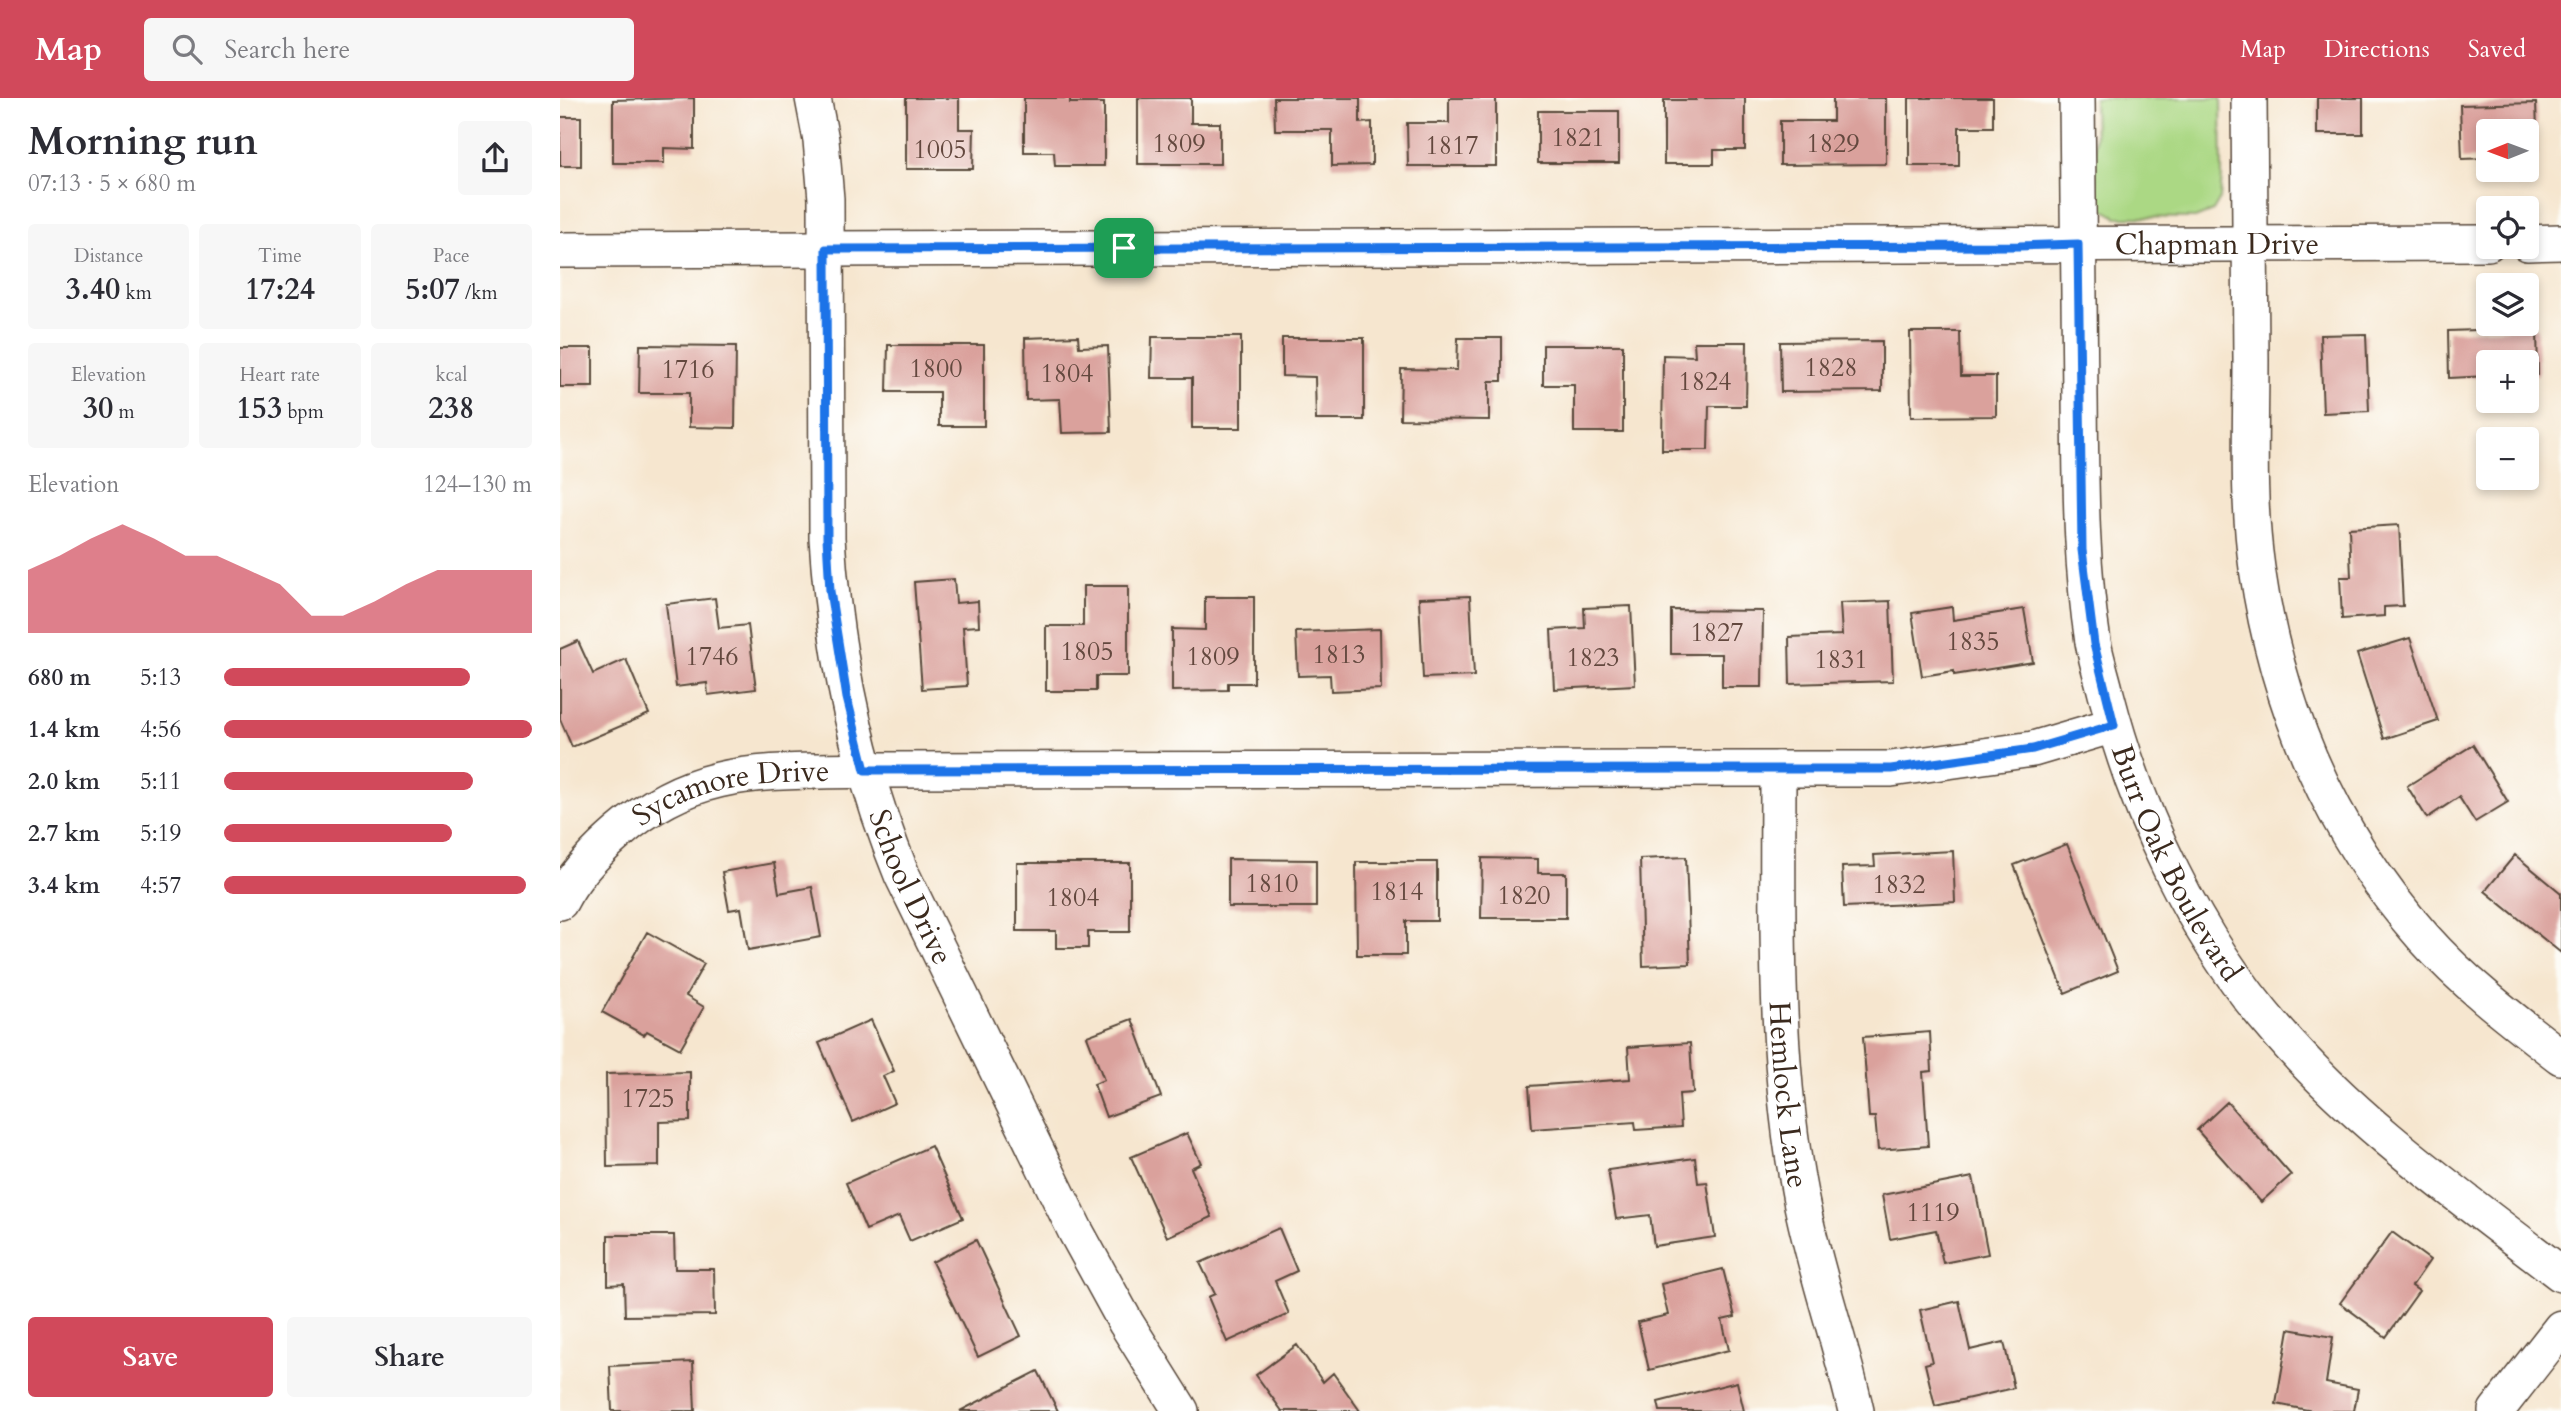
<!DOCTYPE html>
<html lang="en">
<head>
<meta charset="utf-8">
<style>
	body { margin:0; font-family:Cardo,serif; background:#f7f7f7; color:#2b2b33; height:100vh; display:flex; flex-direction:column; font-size:26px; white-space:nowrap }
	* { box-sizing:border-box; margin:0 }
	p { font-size:23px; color:#7c7c81 }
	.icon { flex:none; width:38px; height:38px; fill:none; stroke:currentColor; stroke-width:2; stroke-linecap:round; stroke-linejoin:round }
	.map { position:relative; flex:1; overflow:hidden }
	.drawer { display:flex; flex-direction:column; background:#fff; width:560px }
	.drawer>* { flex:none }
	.needle { width:46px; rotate:269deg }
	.buttons { position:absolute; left:1916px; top:21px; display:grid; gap:14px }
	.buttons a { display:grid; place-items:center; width:63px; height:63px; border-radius:7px; background:#fff; box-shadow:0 4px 10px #0003; font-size:35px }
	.pin { position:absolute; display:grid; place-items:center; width:60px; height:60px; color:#fff; margin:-30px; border-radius:14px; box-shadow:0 4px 10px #0006 }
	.round { display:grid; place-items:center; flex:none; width:74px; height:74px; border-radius:7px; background:#f7f7f7 }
	.summary { display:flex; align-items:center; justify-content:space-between; height:119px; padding:0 28px }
	h1 { font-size:38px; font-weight:700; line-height:52px }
	.stats { display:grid; grid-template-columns:repeat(3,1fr); gap:10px; height:119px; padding:7px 28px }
	.stats div { display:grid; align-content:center; border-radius:7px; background:#f7f7f7; text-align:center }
	.stats b { font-size:30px; font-weight:700 }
	.stats small { font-size:19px; font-weight:400 }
	.stats p { font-size:19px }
	.chart { height:196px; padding:14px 28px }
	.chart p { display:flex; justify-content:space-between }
	.chart svg { width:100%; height:126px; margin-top:7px; fill:#d1495b; opacity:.7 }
	.action { display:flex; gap:14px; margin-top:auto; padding:14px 28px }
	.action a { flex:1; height:80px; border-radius:7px; background:#d1495b; color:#fff; font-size:28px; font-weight:700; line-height:80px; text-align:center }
	.action a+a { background:#f7f7f7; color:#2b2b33 }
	ul { padding:0 28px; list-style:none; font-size:23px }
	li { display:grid; grid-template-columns:112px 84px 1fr; align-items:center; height:52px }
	li i { height:18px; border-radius:9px; background:#d1495b }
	header { display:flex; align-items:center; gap:42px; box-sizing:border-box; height:98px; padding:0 35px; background:#d1495b; color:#fff }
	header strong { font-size:33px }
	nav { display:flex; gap:38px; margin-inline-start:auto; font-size:24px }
	.search { width:490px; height:63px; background:#f7f7f7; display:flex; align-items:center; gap:18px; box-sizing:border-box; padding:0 24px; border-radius:7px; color:#7c7c81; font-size:26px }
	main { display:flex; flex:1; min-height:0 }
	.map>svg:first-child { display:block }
	.green { fill:#abd884; stroke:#738151; stroke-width:2 }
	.building { fill:#daa19c }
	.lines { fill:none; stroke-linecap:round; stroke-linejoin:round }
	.minor-casing { stroke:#574639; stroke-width:38 }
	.minor { stroke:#fff; stroke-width:35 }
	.route-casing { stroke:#fff; stroke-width:14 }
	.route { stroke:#1a73e8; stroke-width:9 }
	.labels { text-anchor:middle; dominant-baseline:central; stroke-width:5; stroke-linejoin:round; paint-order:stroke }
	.number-label { font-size:26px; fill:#63483e }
	.street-label { font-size:30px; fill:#3b2a1e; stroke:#fdfcf7 }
</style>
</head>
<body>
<header>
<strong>Map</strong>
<div class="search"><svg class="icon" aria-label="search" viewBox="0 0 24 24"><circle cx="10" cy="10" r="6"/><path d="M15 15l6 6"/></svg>Search here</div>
<nav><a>Map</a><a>Directions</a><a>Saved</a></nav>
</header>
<main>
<section class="drawer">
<div class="summary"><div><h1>Morning run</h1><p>07:13 · 5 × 680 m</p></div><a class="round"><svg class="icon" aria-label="share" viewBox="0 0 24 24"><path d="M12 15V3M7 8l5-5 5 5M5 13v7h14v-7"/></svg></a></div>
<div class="stats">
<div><p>Distance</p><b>3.40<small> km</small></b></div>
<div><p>Time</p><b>17:24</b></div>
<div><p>Pace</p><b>5:07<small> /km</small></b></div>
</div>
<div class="stats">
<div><p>Elevation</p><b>30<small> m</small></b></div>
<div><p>Heart rate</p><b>153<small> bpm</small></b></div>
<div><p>kcal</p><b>238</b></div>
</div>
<div class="chart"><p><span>Elevation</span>124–130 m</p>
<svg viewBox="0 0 160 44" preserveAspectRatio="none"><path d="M0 44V22L10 17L20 11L30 6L40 11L50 17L60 17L70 22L80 27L90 38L100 38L110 33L120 27L130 22L140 22L150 22L160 22V44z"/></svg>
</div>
<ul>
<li><b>680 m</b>5:13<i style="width:80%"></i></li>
<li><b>1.4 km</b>4:56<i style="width:100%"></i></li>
<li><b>2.0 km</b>5:11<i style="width:81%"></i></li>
<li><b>2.7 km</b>5:19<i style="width:74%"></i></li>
<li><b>3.4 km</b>4:57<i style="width:98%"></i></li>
</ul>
<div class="action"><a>Save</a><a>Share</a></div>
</section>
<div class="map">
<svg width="2001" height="1313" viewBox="0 0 2001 1313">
	<rect width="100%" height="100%" fill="#fdfcf7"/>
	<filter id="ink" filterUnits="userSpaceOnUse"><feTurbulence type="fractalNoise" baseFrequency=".0143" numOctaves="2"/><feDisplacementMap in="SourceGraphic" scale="14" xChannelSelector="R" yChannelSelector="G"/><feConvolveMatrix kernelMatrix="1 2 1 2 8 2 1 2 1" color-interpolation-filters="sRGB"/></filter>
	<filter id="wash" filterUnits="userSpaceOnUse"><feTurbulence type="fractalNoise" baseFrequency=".00686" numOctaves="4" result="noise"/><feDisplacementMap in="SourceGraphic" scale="28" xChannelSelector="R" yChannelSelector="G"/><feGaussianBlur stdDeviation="1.57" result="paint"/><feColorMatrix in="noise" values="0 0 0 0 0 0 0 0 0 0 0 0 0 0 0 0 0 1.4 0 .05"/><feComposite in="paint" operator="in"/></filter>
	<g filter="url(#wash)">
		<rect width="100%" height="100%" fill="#f6e6cf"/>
		<path class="green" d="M1534 0H1661L1662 78 1660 101 1653 113 1635 120 1557 119 1543 111 1536 97Z"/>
		<g id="blocks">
			<path class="building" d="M134 0V51L104 50V65H53V2Z
				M346 0H399V31H414L413 71H346Z
				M464 0H510V5H544V68H495L494 54H464Z
				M578 0H631V25H660V66H578Z
				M714 0H800V25L812 24V67L772 68V32H715Z
				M889 0H936V68H848L847 25H889Z
				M1136 0H1185V52H1154V66H1104V2H1136Z
				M1273 0H1326V66L1220 67V23H1273Z
				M1349 0H1433V29H1399V68H1349Z
				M1757 0H1803V36H1757Z
				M1976 5 1978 58H1967V33H1928V60L1902 61 1900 7Z
				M978 13H1059V65H978Z
				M0 19H21V68H0Z
				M1977 230 1978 277H1967V264H1928V278L1889 280 1888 233Z
				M1350 234H1400L1401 278H1436V318L1351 319Z
				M1806 236 1809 313 1763 315 1760 237Z
				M518 238 519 249 548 248 551 334 502 335 500 301 466 302 465 240Z
				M592 239H681V330H632V280H591Z
				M722 240H804V322H756L755 279 722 278Z
				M898 240H942V283H929V322L840 321 841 271 897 272Z
				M1322 243V293L1221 294 1220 244Z
				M1134 244H1187L1186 308H1149L1148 352H1102L1103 257 1135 258Z
				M80 247 176 248 175 330 129 329V295H79Z
				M328 247H424V328H379V294H327Z
				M983 247H1063V334H1014V287H983Z
				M0 250H33V289H0Z
				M1839 427 1843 508 1824 509V518L1782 521 1780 479H1791L1789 430Z
				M394 481 396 505 418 503 419 528 403 529 407 588 362 591 354 484Z
				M523 488H568V578H536V593H486V528H523Z
				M910 498 914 578 863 580 859 500Z
				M645 499H694V585H668V592L612 593V531L645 532Z
				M155 500 159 530 188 527 196 591 148 597 147 585 116 589 106 506Z
				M1330 503 1333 583 1230 586 1229 539 1282 537 1280 505Z
				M1071 508 1075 587 994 591 991 532 1025 530 1024 510Z
				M1392 509 1393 522 1464 511 1473 564 1394 577V573L1362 578 1352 515Z
				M1111 512 1203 513 1202 589H1162V556H1111Z
				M820 531 821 591 771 593 770 577 738 578 736 534Z
				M1850 540 1878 623 1824 641 1797 556Z
				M18 543 33 576 66 561 89 616 12 649 0 621V551Z
				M1913 647 1948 704 1915 724 1899 699 1867 720 1847 688Z
				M1507 746 1558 873 1505 895 1454 767Z
				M1393 753 1395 804 1284 809 1282 769 1315 768 1314 757Z
				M1955 757 2001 795V855L1925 793Z
				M1126 759 1130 866 1083 868 1080 761Z
				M922 760 978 761V775H1006V820H921Z
				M668 761 756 762V809H668Z
				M796 764H877V823H846V857H797Z
				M214 765 219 795 252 789 261 839 188 852 181 810 169 812 162 774Z
				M457 765H570V834H528V850H496V833H457Z
				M87 834 144 866 126 898 144 909 120 951 87 933 84 937 42 914Z
				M572 921 601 999 546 1019 534 986 544 982 527 938Z
				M311 922 334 973 323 978 335 1005 293 1024 259 945Z
				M1370 934 1372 973 1363 974 1368 1048 1318 1052 1315 1019H1309L1303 939Z
				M1130 945 1133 995 1119 996 1121 1029 1076 1032 1075 1024 972 1031 969 988 1070 981 1068 949Z
				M130 974V1023L99 1024V1068L47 1069 46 976Z
				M1667 1004 1731 1077 1701 1104 1637 1032Z
				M627 1035 641 1065 631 1070 652 1119 607 1139 571 1059Z
				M371 1048 403 1120 350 1143 339 1118 306 1132 286 1085Z
				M1135 1060 1138 1085 1147 1084 1155 1139 1094 1148 1090 1117 1056 1121 1048 1072Z
				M1413 1079 1428 1156 1383 1165 1376 1132 1330 1141 1322 1097Z
				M719 1130 737 1173 715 1183 729 1216 667 1244 648 1199 655 1196 640 1165Z
				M1832 1134 1870 1162 1852 1188 1859 1193 1826 1239 1780 1205Z
				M48 1137H114L115 1171H154L155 1217 65 1218 64 1186 48 1187Z
				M416 1142 461 1238 418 1259 372 1164Z
				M1163 1171 1175 1219 1162 1222 1169 1252 1089 1272 1078 1224 1108 1217 1101 1186Z
				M1399 1203 1410 1252 1444 1244 1454 1290 1375 1308 1365 1266 1372 1264 1360 1212Z
				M1729 1231 1773 1239 1766 1285 1798 1291 1794 1313H1753L1716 1306Z
				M737 1247 763 1284 773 1275 800 1313H722L696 1277Z
				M133 1264 135 1313H52L50 1268Z
				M478 1273 498 1313H400Z
				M1177 1284 1184 1313H1100L1098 1304Z"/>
		</g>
	</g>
	<g filter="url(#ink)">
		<use href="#blocks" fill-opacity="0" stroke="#574639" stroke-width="2"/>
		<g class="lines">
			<g class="minor-casing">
				<g id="minor">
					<path id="s1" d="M253 0 261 42 266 101 267 440C274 556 298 670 342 777L516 1134 566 1225 621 1313"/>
					<path id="s2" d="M1517 0C1518 100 1519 200 1520 299 1521 381 1520 462 1533 544 1536 561 1542 579 1546 596 1577 716 1635 840 1717 933 1799 1028 1903 1100 2001 1176"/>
					<path d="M1689 0C1690 87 1690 175 1691 262 1691 331 1687 402 1697 470 1717 608 1771 735 1864 840 1904 885 1953 922 2001 959"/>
					<path d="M1967 145 2001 144"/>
					<path id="s3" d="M0 152 1928 145"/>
					<path id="s4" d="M1218 671C1218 815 1213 960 1241 1102 1255 1173 1280 1242 1296 1313"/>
					<path id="s5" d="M0 804C13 778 36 754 58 735 137 666 208 675 305 672L1331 671 1473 651 1554 627"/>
					<path d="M1936 1313 2001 1230"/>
				</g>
			</g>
			<use href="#minor" class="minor"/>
		</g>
	</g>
	<g class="lines" filter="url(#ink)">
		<g class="route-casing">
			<path id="route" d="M1518 146 1522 452 1534 546 1554 627 1473 651 1331 671 305 672 287 600 270 493 267 440 266 151 1459 148Z"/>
		</g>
		<use href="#route" class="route"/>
	</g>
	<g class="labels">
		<g class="number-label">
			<text x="1018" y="39">1821</text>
			<text x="619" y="45">1809</text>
			<text x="1273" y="45">1829</text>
			<text x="892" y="47">1817</text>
			<text x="380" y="51">1005</text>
			<text x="1271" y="269">1828</text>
			<text x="376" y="270">1800</text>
			<text x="128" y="271">1716</text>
			<text x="507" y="275">1804</text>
			<text x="1145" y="283">1824</text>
			<text x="1157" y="534">1827</text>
			<text x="1413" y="543">1835</text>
			<text x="527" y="553">1805</text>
			<text x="779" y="556">1813</text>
			<text x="152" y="558">1746</text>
			<text x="653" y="558">1809</text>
			<text x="1033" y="559">1823</text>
			<text x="1281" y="561">1831</text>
			<text x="712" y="785">1810</text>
			<text x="1339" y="786">1832</text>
			<text x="837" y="793">1814</text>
			<text x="964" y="797">1820</text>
			<text x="513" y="799">1804</text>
			<text x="88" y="1000">1725</text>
			<text x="1373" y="1114">1119</text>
		</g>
		<g class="street-label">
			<text stroke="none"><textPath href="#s3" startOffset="1657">Chapman Drive</textPath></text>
			<text stroke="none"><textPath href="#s5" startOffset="215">Sycamore Drive</textPath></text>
			<text stroke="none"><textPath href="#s2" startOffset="782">Burr Oak Boulevard</textPath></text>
			<text stroke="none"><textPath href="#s1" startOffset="802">School Drive</textPath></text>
			<text stroke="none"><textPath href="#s4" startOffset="326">Hemlock Lane</textPath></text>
		</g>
	</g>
</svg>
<div class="buttons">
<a><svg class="needle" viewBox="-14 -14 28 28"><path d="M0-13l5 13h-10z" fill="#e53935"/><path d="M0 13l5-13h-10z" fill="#7c7c81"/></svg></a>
<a><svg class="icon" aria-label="locate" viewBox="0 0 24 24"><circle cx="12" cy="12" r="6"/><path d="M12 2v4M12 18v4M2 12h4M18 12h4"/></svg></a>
<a><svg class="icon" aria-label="layers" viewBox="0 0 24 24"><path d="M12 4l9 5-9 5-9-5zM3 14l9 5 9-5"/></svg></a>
<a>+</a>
<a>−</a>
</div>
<div class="pin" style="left:564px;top:150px;background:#1e9e55"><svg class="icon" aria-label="arrive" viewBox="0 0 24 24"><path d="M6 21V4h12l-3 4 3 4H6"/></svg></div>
</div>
</main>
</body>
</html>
